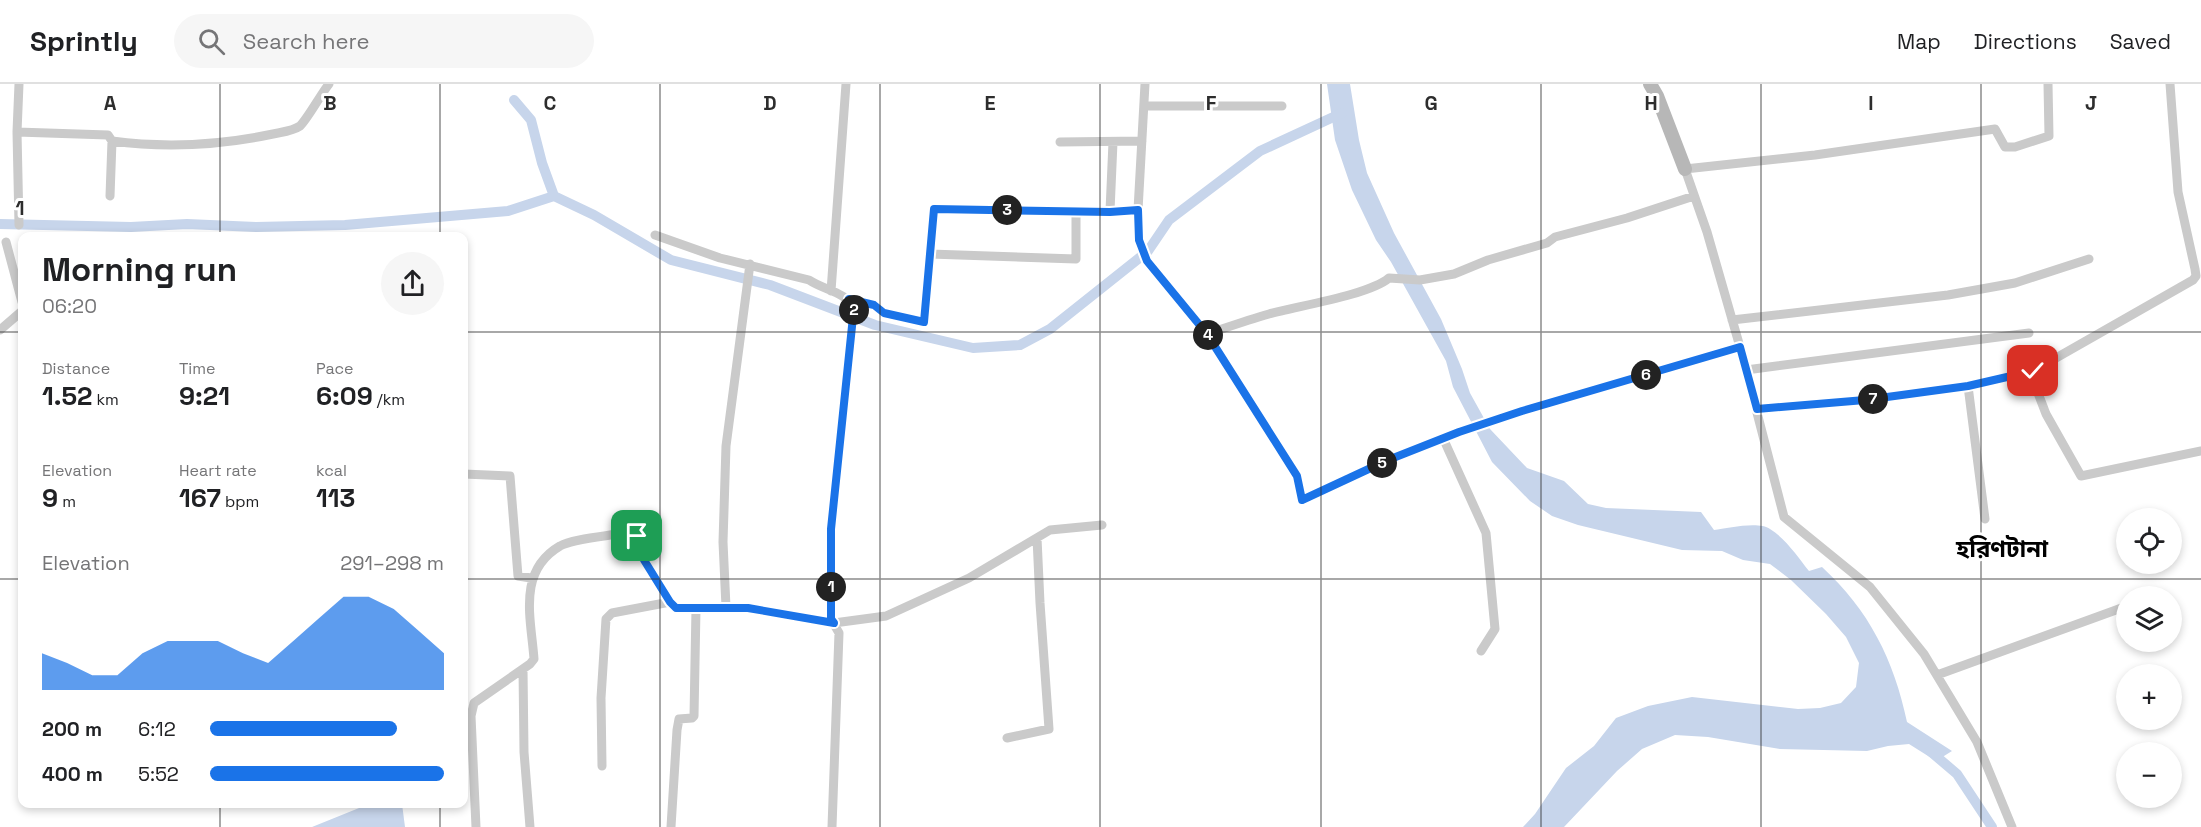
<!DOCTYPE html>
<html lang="en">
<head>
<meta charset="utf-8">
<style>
	body { margin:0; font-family:"Space Grotesk","Noto Sans Bengali",sans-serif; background:#f6f6f6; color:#202124; height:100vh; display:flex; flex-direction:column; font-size:22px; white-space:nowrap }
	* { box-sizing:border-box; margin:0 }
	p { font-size:20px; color:#757577 }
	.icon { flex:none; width:33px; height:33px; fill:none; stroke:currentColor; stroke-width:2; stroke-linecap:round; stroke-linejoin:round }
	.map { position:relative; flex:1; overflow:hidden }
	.drawer { position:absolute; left:18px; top:148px; width:450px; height:576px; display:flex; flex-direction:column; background:#fff; border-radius:12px; box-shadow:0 3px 9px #0003 }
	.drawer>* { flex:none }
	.buttons { position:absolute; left:2116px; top:424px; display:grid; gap:12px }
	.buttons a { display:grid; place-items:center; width:66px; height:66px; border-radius:50%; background:#fff; box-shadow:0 3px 9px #0003; font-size:30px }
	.pin { position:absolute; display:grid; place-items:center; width:51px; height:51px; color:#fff; margin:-26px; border-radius:12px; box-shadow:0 3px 9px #0006 }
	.km { position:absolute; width:30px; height:30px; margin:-15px; border-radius:50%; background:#222; color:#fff; font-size:16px; line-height:30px; text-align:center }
	.round { display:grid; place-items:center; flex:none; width:63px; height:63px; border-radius:32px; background:#f6f6f6 }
	.overview { display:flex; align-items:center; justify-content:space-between; height:102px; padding:0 24px }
	h1 { font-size:33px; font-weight:800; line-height:45px }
	.metrics { display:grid; grid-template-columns:repeat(3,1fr); gap:9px; height:102px; padding:6px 24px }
	.metrics div { display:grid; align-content:center }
	.metrics b { font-size:26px; font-weight:800 }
	.metrics small { font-size:16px; font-weight:400 }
	.metrics p { font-size:16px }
	.chart { height:168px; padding:12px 24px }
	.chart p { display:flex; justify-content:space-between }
	.chart svg { width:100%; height:108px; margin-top:6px; fill:#1a73e8; opacity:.7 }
	ul { padding:0 24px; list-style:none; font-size:20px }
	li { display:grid; grid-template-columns:96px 72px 1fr; align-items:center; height:45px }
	li i { height:15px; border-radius:8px; background:#1a73e8 }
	header { display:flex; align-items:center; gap:36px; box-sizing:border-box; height:84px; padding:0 30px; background:#fff; border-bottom:2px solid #e0e0e0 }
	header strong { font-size:28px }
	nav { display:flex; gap:33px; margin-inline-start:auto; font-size:21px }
	.search { width:420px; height:54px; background:#f6f6f6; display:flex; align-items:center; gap:15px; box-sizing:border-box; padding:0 21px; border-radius:33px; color:#757577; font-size:22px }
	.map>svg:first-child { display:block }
	.water { fill:#c7d5eb }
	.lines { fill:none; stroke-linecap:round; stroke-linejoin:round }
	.canal { stroke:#c7d5eb; stroke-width:10 }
	.street { stroke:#cacaca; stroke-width:9 }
	.secondary { stroke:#b7b7b7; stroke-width:14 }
	.route-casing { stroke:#fff; stroke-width:12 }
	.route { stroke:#1a73e8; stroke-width:8 }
	.grid { fill:none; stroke:#2d2d2d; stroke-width:1.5; stroke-opacity:0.55 }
	.labels { text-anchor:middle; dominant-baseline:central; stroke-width:6; stroke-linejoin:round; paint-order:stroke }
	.district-label { font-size:24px; font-weight:bold; fill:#000; stroke:#fff }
	.grid-label { font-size:20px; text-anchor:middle; font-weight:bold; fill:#2d2d2d; stroke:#fff; stroke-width:6; stroke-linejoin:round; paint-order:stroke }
</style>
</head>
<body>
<header>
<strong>Sprintly</strong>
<div class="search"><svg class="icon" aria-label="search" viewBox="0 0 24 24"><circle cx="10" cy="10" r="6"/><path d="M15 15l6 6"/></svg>Search here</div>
<nav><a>Map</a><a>Directions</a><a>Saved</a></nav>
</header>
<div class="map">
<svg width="2201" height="743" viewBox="0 0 2201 743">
	<rect width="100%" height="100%" fill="#fff"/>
	<path class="water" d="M1327 0H1350L1359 56 1367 89 1394 149 1441 235 1462 285 1470 309 1490 345 1527 384 1564 397 1588 420 1606 424 1701 428 1714 446C1728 444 1759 437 1770 445 1786 455 1798 473 1809 487L1822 483C1869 526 1894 576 1907 638L1952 667 1936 677 1909 660 1888 662 1867 667 1780 665 1708 653 1675 651 1642 665 1617 687 1564 743H1523L1535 730 1566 684 1594 662 1616 634 1648 622 1692 613 1798 625 1820 624 1841 619 1856 603 1859 579 1846 553 1826 530 1791 496 1770 480 1743 476 1722 467 1682 466 1578 441 1552 432 1530 417 1492 378 1453 303 1446 277 1391 178 1376 156 1352 106 1335 56Z
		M369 720H376L377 723 402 720 405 743H312Z"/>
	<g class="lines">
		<path class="canal" d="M514 16 531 36 542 79 554 112
			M0 140 131 143 187 140 256 143 345 141 508 127 554 112 594 131 671 176 770 201 875 241 973 264 1020 261 1050 245 1148 167 1169 136 1260 67 1342 29
			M1930 667 1957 690 1992 743"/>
		<path class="street" d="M19 0 17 48 19 141
			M1145 0 1138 126 1139 156 1147 177 1207 250 1297 392 1302 416 1388 376 1459 348 1522 327 1740 263
			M1145 22H1282
			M17 48 108 51 112 57C165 64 221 61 273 50 282 48 293 47 300 42 308 34 321 10 329 0
			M1060 58 1142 57
			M110 112 112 57
			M1110 127 1113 58
			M655 151 720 174 809 196C824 206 845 208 854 223L831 445V535L839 549 832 743
			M6 158 22 218
			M930 170 1076 175V127
			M750 180 726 362 723 458 726 523 748 524 834 539 886 532 969 494 1050 446 1102 441
			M831 207 846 0
			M849 215 874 221 884 229 924 238 934 125 1110 127 1138 126
			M1732 236 1948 211 2015 199 2089 175
			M0 246 22 227
			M1207 250C1228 243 1248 236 1269 230 1297 222 1369 211 1389 194L1420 196 1454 190 1488 176 1547 159 1555 153 1627 134 1694 112
			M1746 286 2029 249
			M2030 288 2046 330 2081 392 2201 367
			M1968 302 1985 435
			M1757 325 1865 316 1968 302 2033 287 2193 196 2196 192 2195 185 2178 108 2170 0
			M1443 354 1486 449 1495 545 1481 567
			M464 390 510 392 518 492 531 494
			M523 585 524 668 530 743
			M1937 591 2127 522
			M1007 654 1049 645 1040 519 1037 454
			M602 682 601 614 606 535 612 529 670 518
			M476 743 471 632 474 619 530 580 534 575C531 534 517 487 560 462 571 455 608 452 623 449L637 452 644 475 670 518 676 524 726 523
			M671 743 677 646 679 635 692 634 694 632 696 524
			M2012 743 1977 658 1924 570 1870 503 1784 433 1740 263 1707 148 1685 85 1815 71 1995 45 2005 63H2015L2049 52 2048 0"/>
		<path class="secondary" d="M1650 0 1657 12 1685 85"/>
	</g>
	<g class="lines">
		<g class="route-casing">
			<path id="route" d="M637 452 644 476 670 518 676 524H748L834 539 831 535V445L854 223 849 215 874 221 884 229 924 238 934 125 1110 128 1138 126 1139 156 1147 177 1207 250 1297 392 1302 416 1388 376 1459 348 1522 327 1740 263 1757 325 1865 316 1968 302 2033 287"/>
		</g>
		<use href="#route" class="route"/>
	</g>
	<path class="grid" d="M220 0V153M440 0V153M660 0V743M880 0V743M1100 0V743M1321 0V743M1541 0V743M1761 0V743M1981 0V743M0 248H22M464 248H2201M0 495H22M464 495H2201M220 720V743M440 720V743"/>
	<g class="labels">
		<g class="district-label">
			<text x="2002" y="464">হরিণটানা</text>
		</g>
	</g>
	<g class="grid-label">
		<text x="110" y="26">A</text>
		<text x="330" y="26">B</text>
		<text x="550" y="26">C</text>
		<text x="770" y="26">D</text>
		<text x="990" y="26">E</text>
		<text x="1211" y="26">F</text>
		<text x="1431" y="26">G</text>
		<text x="1651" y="26">H</text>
		<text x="1871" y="26">I</text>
		<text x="2091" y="26">J</text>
		<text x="20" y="131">1</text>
	</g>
</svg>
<div class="buttons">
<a><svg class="icon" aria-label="locate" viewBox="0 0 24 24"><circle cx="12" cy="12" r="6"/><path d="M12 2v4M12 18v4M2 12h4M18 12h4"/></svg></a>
<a><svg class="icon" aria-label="layers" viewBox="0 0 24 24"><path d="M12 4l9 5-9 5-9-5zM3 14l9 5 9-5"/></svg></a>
<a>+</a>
<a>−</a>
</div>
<div class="pin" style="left:637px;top:452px;background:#1e9e55"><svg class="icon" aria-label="arrive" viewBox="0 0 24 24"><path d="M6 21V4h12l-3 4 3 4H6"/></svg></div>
<div class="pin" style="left:2033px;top:287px;background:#d93025"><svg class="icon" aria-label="check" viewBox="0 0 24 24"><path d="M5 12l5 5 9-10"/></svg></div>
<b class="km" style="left:831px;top:503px">1</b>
<b class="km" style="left:854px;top:226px">2</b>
<b class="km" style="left:1007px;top:126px">3</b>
<b class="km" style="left:1208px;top:251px">4</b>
<b class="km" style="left:1382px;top:379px">5</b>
<b class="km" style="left:1646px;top:291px">6</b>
<b class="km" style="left:1873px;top:315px">7</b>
<section class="drawer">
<div class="overview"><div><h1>Morning run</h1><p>06:20</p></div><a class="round"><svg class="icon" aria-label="share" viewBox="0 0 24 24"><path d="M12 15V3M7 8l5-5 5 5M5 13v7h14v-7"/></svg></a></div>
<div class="metrics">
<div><p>Distance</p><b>1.52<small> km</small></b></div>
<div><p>Time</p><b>9:21</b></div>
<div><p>Pace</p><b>6:09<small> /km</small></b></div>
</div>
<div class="metrics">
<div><p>Elevation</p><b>9<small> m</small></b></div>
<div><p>Heart rate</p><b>167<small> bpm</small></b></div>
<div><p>kcal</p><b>113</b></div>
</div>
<div class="chart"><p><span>Elevation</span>291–298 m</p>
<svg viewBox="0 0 160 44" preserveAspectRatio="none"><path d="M0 44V29L10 33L20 38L30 38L40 29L50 24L60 24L70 24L80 29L90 33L100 24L110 15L120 6L130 6L140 11L150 20L160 29V44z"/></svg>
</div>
<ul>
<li><b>200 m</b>6:12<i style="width:80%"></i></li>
<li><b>400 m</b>5:52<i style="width:100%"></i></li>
</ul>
</section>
</div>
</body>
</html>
